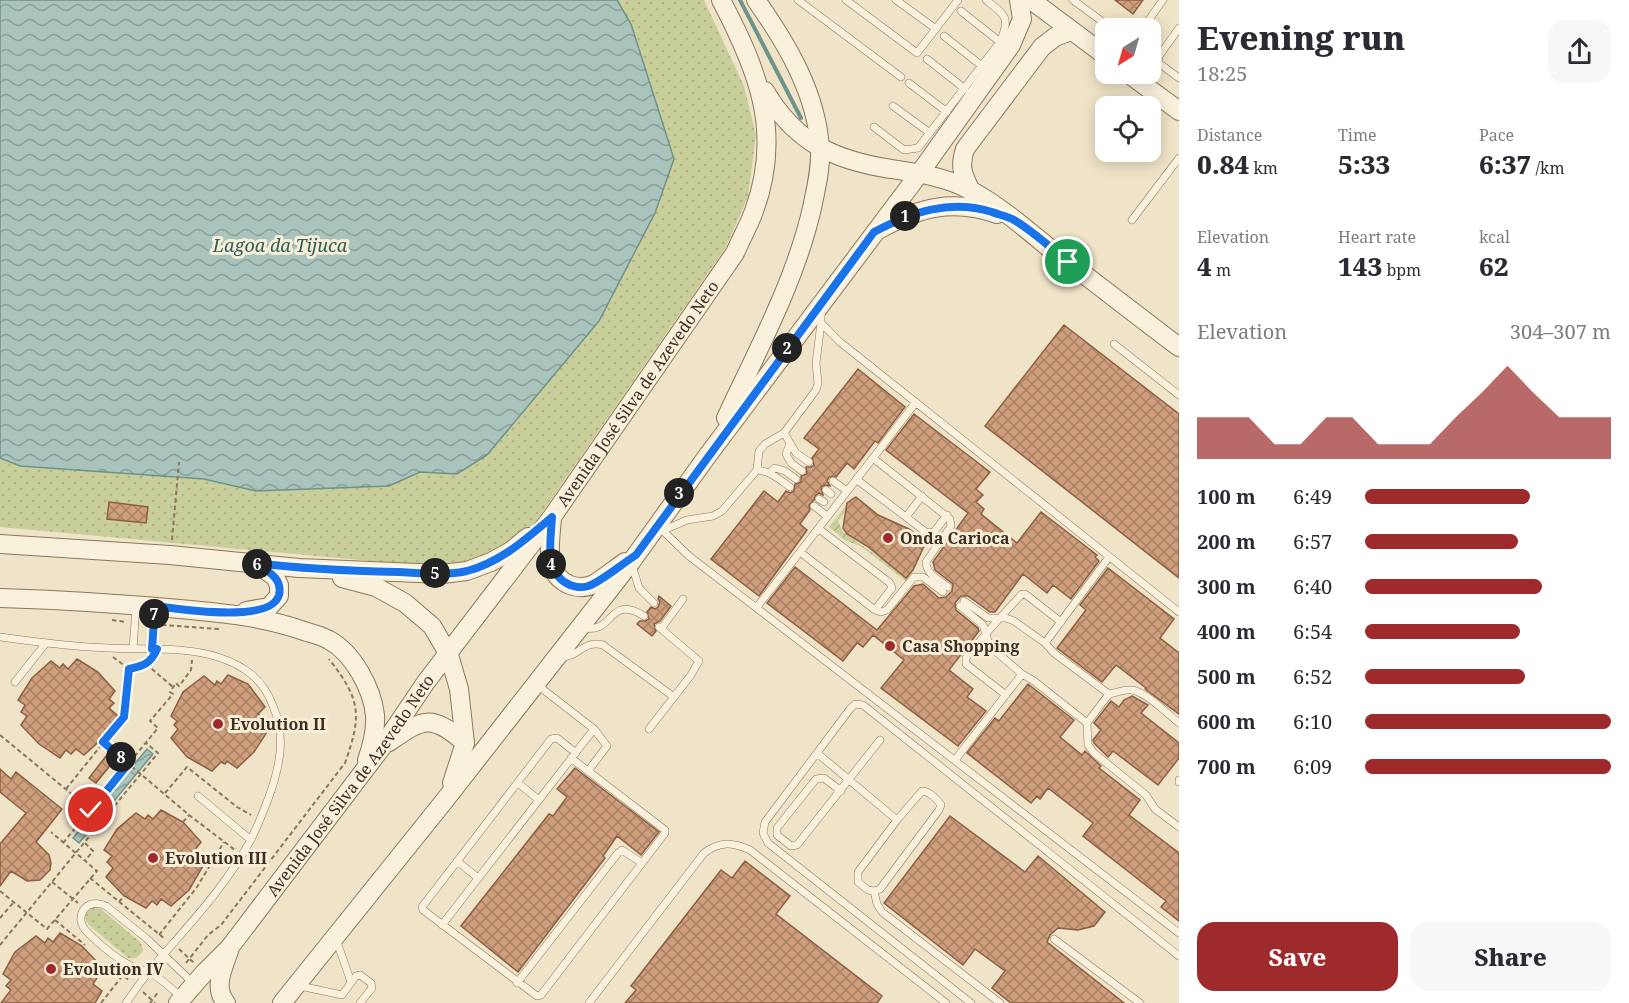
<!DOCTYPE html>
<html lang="en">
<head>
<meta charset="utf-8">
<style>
	body { margin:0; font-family:"Noto Serif",serif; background:#f7f7f7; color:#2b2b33; height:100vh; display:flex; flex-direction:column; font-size:22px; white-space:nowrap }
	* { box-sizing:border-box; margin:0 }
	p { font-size:20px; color:#7c7c81 }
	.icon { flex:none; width:33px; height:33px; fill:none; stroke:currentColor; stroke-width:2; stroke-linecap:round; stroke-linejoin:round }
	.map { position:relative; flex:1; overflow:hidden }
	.panel { display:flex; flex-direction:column; background:#fff; width:450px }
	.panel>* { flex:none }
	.needle { width:39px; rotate:217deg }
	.buttons { position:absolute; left:1095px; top:18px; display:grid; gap:12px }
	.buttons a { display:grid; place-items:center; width:66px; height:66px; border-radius:12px; background:#fff; box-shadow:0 3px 15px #0003; font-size:30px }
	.pin { position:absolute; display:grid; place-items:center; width:51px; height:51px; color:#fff; margin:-26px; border:3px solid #fff; border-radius:50%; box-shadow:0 2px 6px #0007 }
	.km { position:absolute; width:30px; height:30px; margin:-15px; border-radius:50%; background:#222; color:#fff; font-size:16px; line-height:30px; text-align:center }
	.round { display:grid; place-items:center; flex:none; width:63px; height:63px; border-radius:18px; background:#f7f7f7 }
	.summary { display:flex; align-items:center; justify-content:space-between; height:102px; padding:0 18px }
	h1 { font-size:33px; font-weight:800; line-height:45px }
	.metrics { display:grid; grid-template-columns:repeat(3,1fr); gap:9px; height:102px; padding:6px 18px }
	.metrics div { display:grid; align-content:center }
	.metrics b { font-size:26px; font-weight:800 }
	.metrics small { font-size:16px; font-weight:400 }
	.metrics p { font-size:16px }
	.chart { height:168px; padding:12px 18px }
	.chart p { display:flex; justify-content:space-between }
	.chart svg { width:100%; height:108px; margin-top:6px; fill:#9e2a2b; opacity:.7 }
	.action { display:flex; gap:12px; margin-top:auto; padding:12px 18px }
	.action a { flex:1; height:69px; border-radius:18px; background:#9e2a2b; color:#fff; font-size:24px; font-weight:800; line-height:69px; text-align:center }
	.action a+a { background:#f7f7f7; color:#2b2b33 }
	ul { padding:0 18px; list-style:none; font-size:20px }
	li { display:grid; grid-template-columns:96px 72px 1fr; align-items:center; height:45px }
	li i { height:15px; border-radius:8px; background:#9e2a2b }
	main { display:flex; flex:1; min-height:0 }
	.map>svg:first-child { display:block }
	.grass { fill:url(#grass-dots) }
	.garden { fill:url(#garden-furrows) }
	.water { fill:url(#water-waves); stroke:#6f938a; stroke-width:1.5 }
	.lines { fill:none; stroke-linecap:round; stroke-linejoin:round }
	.stream { stroke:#6f938a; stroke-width:4 }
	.building { fill:url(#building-cross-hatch); stroke:#8d5f41; stroke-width:1.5 }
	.service-casing { stroke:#8d765c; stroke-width:8 }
	.tertiary-casing { stroke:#8d765c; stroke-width:20 }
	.path { stroke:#8d765c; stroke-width:2; stroke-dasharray:4.5 3; stroke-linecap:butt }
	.service { stroke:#faf1dc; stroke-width:7 }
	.tertiary { stroke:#faf1dc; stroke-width:18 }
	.route-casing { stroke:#fff; stroke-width:12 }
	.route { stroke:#1a73e8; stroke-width:8 }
	.poi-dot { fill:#9e2a2b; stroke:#f7eed8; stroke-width:2 }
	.labels { text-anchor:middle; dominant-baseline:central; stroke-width:6; stroke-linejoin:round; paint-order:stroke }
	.street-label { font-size:16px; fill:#3d2e20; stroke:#f7eed8 }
	.poi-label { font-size:16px; font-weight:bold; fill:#3d2e20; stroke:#f7eed8; text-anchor:start }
	.water-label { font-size:18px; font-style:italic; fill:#2f5d5a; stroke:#f7eed8 }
</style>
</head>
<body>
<main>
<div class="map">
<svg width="1179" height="1003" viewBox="0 0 1179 1003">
	<defs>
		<pattern id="grass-dots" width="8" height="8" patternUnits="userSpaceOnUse" patternTransform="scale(1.5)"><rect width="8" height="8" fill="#c9cf9b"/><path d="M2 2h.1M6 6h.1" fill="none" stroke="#aeb285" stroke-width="1.8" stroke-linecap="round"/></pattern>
		<pattern id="garden-furrows" width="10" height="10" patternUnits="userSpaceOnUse" patternTransform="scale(1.5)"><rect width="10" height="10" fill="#c9cf9b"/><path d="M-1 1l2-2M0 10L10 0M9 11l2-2" fill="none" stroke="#aeb285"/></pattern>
		<pattern id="water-waves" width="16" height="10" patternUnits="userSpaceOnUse" patternTransform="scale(1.5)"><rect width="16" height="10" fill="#a9c4bc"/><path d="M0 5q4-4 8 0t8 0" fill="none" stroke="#8ba098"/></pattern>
		<pattern id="building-cross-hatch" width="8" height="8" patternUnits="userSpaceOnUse" patternTransform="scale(1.5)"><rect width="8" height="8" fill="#cf9f7d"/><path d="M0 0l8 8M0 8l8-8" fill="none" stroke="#a98266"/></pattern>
	</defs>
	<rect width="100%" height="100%" fill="#f0e4c8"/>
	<path class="grass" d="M617 0H704L744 86 756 135 748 197 725 249 535 523 502 547 458 569 0 527V458L20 466 204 479 256 491 389 486 420 472 457 474 631 24Z
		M94 907 101 909 141 943 143 950C139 957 136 959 128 958L88 924 85 919 86 912Z"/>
	<path class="garden" d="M853 497 855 499 838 521 843 532 903 574 904 573 910 576 906 581 862 547 845 540 829 527Z"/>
	<path class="water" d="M0 0H617L631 24 674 159 655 213 599 321 487 455 457 474 420 472 389 486 256 491 204 479 20 466 0 458Z
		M147 749 153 754 79 843 73 838Z"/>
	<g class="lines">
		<path class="stream" d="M740 0 801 118"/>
	</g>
	<path class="building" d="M1115 0H1143L1133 14Z
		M1064 325 1179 414V578L985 426Z
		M858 369 905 407 878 443 875 441 854 469 847 463 836 477H829L827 481 830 486 825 485 821 487 823 495 819 493 815 496 814 500 809 505 810 510 800 524 807 530 759 596 711 559 764 491 778 502 786 491 790 493 794 491 795 484 801 482V476L807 474 806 467H811L814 465 812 458 819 449 804 438Z
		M914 414 990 472 976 489 983 495 976 502 984 509 981 514 1017 543 1041 512 1097 555 1095 557 1099 561 1071 599 1053 585 1047 593 1023 574 995 612H990L968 596H961L955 603 956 610 978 628 979 631 949 670 973 689 967 697 986 711 958 746 881 688 904 660 873 635 863 647 857 643 843 661 767 603 795 567 877 630 914 586 923 584 939 598 946 597 952 591 953 584 935 570 933 562 968 513 886 450Z
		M856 497 878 515 909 529 926 542 913 570 906 578 867 546 847 534 843 528 847 503Z
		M109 502 148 507 146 523 107 519Z
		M1108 568 1174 619 1160 638 1179 653V714L1145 689 1146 688 1116 665 1102 682 1057 648 1086 610 1080 605Z
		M659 596 671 606 660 621 654 624 656 631 652 636 637 624 640 621H645L649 619 647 612 651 607 655 609 658 607 660 602 658 599Z
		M77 659 98 672 115 691 109 699 114 703 109 708 118 716 104 737 84 755 76 749 71 754 66 750 60 758 39 744 21 725 27 716 21 712 25 705 18 700 32 678 51 661 60 668 63 664 68 669Z
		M228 675 248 684 265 707 258 714 262 717 260 722 269 729 254 752 237 768 227 761 225 764 221 762 212 771 187 757 171 738 178 729 174 725 177 721 171 716 183 692 204 676 215 685 217 681 221 684Z
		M1028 684 1074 720 1060 737 1082 755 1085 751 1101 766 1099 768 1140 800 1129 815 1179 853V921L1161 907 1166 901 1083 836 1093 823 1048 788 1040 799 1037 796 1031 803 967 753 995 718 999 721Z
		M1132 696 1148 705 1141 713 1179 743V758L1158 785 1113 751 1108 757 1094 743 1093 740 1101 730 1094 723 1111 701 1119 707 1124 700Z
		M106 756 113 762 96 783 89 778Z
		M575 768 659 832 641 855 617 836 603 856 605 858 518 972 461 926 549 814 553 816 567 797 557 789Z
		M0 769 11 779 16 772 62 809 36 842 49 855 51 863 50 870 40 880 27 881 11 871 0 886V844L26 813 0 792Z
		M161 810 183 822 201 842 194 851 197 855 194 859 203 866 189 890 171 906 161 899 157 905 152 901 146 908 124 896 106 877 113 868 107 862 112 856 104 850 117 829 136 813 145 819 148 815 153 819Z
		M950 816 1025 872 1038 856 1105 912 1094 926 1078 930 1058 928 1050 935 1047 942 1124 1003H1011L992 988 1005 971 975 949 963 965 884 903Z
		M745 861 790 896 776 914 882 996 877 1003H625L636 990 631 986 721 870 732 878Z
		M60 933 82 946 100 965 93 975 97 978 93 984 102 991 95 1003H1L11 990 6 986 11 980 3 974 15 952 36 936 45 943 48 938 53 942Z"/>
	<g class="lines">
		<g class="service-casing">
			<path id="service" d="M798 0 901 77
				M846 0 917 53 958 0
				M896 0 936 29
				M1073 0 1111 28
				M961 11 1000 42
				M1143 28 1163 0
				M1179 28 1159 56 1158 61 1160 64 1179 78
				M944 36 982 66
				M927 59 965 89
				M909 83 947 112
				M893 106 930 133
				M874 127 904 150 918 148 1000 42C1011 17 1005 15 986 0
				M1132 220 1179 158
				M821 312V323L840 342 1179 612
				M1114 344 1179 395
				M784 433 796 453 809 462
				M790 443 786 454 791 463 802 471
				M873 458 916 402
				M757 470C770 471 779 479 790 487
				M769 473 775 468 785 471 796 479
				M856 479 927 533 934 532 947 515
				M833 481 847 491
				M826 490 831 494
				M819 499 824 502
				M814 506 827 516
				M906 517 922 496
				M659 527 689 556 1179 933
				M819 529 890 583 892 588 875 610
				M664 530 687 520 713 516 722 511 757 470 759 451 765 444 784 433 816 390 818 383 816 363 821 323
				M632 565 639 588 654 603
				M943 592 923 577H914L887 610 881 612 875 610 800 552 873 458 950 519 951 526 926 562C926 574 939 580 948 587
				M964 601 988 618H1006L1014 621 1045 643 1054 653 1109 694
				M960 606 983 625 988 641 994 650 1022 674 1034 681 1087 723
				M757 607 800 552
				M581 627C615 637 607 593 644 616
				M661 629 683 599
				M0 637C36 642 73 647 109 648 144 650 183 646 218 657 245 666 263 679 273 706 286 736 280 765 270 794 264 810 258 826 250 841 225 888 185 929 150 970 141 981 134 992 126 1003
				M1045 643 1109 557
				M133 649 136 607
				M152 649 155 609
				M560 657C581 657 582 640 603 645L674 697
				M15 682 46 643
				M536 684 594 729 607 746 588 771
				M1006 695 966 664V658C984 635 1002 615 1022 594H1025L1061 622
				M1179 723C1168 714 1146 692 1132 690 1125 689 1116 693 1109 694L1087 723 1088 745 1094 753 1146 795 1155 809 1179 827
				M649 729 691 675 699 661 659 627
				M817 753 897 820
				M571 758 665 830V833L541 995 537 996 423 910 422 907 551 739 557 738 576 753
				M955 760 1022 674
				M1179 780V782
				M518 783 539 800
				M841 791 824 778 816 779 777 828V835L791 846 797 845 880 740
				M922 791C929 791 937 799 941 805L939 810 880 889 874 891 868 890 858 882V872L897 820Z
				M198 796 251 840
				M457 861 478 878
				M874 891 877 904 882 912 1000 1003
				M442 925 594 729
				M336 939 351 982
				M1054 939 1140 1003
				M517 983 618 853 622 850 642 863
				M300 986 342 995 356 976 360 975 371 983 372 988 360 1003
				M182 998C172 989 161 978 149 972 143 970 137 969 131 966 116 958 99 944 87 932 72 917 87 896 106 906L146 938 194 984
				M589 1003 704 853C720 841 732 842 750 850L946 1003
				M971 1003 768 843 763 833 765 822 850 709 855 704 863 705 1179 956"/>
		</g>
		<g class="tertiary-casing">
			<g id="tertiary">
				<path d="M1031 0 1106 56"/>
				<path d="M1129 74 1179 111"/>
				<path d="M765 91C795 142 833 160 891 169 918 173 946 177 970 190 998 205 1024 227 1048 247 1092 280 1135 314 1179 347"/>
				<path d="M971 191C963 175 959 167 965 149L1042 47 1055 37 1071 31"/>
				<path d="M880 229C920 207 953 199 997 214"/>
				<path d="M726 418C758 349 795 282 812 208 816 188 821 169 820 149 817 94 787 44 756 0"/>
				<path d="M552 517C551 540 542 574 570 585 578 588 586 588 594 584 604 578 615 569 625 562"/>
				<path d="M0 544 170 555 299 568 442 574 467 571 491 562 511 551 528 537"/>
				<path d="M342 578 376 587 405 603 432 626 449 655 459 689 465 743 452 783"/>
				<path d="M0 598C64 600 127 604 191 610 233 614 267 618 307 632 314 634 322 636 329 640 353 653 372 688 375 715 376 730 372 746 367 760"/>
				<path d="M246 611 269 607 279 596V585L275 577 257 564"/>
				<path d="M389 742C423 718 432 714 465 743"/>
				<path id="s1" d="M178 1003 205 972 230 947 382 747 426 682 552 517 735 253C741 239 749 225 754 211 783 133 758 70 721 0"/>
				<path d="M226 1003C213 988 223 968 229 951"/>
				<path d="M282 1003 445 800 631 562 708 455 919 174 1011 45 1022 19 1019 0"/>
			</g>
		</g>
		<path class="path" d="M172 540 179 462
			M112 620 126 622
			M162 625 219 629
			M113 657 129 669 144 666 154 657
			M146 664 173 687
			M0 735 91 810
			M103 742 189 815 235 850
			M66 789 124 717 129 669
			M165 793 187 767 237 807 251 815
			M100 800 112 809
			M183 822 189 815
			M63 843 158 728 150 721 173 694 170 692 176 683 179 686 191 670 192 660
			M85 843 93 851 85 861
			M90 878 165 939
			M52 882 78 903
			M0 891 47 929 97 871 51 832
			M119 902 124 896
			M0 918 14 902
			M55 920 85 945
			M159 935 197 887 224 842
			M0 945 158 753 146 743
			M179 949 195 964
			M186 963 208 935 221 925 345 763C362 715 361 700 329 659
			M113 967 130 981
			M143 992 155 1003
			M101 1003 123 975
			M150 1003 159 991"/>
		<use href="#service" class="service"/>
		<use href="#tertiary" class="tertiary"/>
	</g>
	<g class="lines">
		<g class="route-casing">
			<path id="route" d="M91 810 129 763 103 742 124 717 129 669C144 666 151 663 157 649H152L155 606C178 609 271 624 279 595 283 578 267 571 256 563 303 569 351 571 398 572 421 573 445 576 467 571 501 562 526 539 552 517 551 540 543 574 570 585 577 588 586 588 593 584 608 576 622 564 636 555L874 232C912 212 949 199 992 212 999 215 1007 216 1014 220 1033 231 1051 248 1068 262"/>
		</g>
		<use href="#route" class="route"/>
	</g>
	<g class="poi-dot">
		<circle cx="888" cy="538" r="6"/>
		<circle cx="890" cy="646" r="6"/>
		<circle cx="218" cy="724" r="6"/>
		<circle cx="153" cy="858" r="6"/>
		<circle cx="51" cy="969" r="6"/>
	</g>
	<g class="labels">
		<g class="street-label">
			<text stroke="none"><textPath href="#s1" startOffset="764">Avenida José Silva de Azevedo Neto</textPath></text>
			<text stroke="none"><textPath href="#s1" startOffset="278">Avenida José Silva de Azevedo Neto</textPath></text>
		</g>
		<g class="poi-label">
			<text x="900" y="538">Onda Carioca</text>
			<text x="902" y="646">Casa Shopping</text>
			<text x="230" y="724">Evolution II</text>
			<text x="165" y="858">Evolution III</text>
			<text x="63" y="969">Evolution IV</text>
		</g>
		<g class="water-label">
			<text x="280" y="245">Lagoa da Tijuca</text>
		</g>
	</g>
</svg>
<div class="buttons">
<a><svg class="needle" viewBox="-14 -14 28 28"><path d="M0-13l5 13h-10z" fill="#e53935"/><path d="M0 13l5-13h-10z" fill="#7c7c81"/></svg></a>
<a><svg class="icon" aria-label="locate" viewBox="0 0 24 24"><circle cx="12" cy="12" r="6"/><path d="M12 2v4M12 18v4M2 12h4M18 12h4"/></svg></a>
</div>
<div class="pin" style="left:1068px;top:262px;background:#1e9e55"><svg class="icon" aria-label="arrive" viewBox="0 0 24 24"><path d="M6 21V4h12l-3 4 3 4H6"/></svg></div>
<div class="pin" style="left:91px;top:810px;background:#d93025"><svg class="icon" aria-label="check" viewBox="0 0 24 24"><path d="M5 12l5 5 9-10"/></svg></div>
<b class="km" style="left:905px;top:216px">1</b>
<b class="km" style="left:787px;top:348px">2</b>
<b class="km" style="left:679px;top:493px">3</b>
<b class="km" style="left:551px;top:564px">4</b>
<b class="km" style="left:435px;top:573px">5</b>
<b class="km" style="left:257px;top:564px">6</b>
<b class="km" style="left:154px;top:614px">7</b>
<b class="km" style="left:121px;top:757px">8</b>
</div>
<section class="panel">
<div class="summary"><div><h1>Evening run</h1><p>18:25</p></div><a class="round"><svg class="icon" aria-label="share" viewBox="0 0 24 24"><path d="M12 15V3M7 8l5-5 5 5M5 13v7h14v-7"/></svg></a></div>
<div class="metrics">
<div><p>Distance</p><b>0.84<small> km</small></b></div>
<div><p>Time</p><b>5:33</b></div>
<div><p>Pace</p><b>6:37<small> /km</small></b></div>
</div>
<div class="metrics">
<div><p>Elevation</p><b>4<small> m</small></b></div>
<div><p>Heart rate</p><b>143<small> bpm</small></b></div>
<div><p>kcal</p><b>62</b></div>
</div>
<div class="chart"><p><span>Elevation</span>304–307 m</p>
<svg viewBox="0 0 160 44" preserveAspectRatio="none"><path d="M0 44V27L10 27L20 27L30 38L40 38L50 27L60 27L70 38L80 38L90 38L100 27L110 17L120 6L130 17L140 27L150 27L160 27V44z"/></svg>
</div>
<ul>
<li><b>100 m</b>6:49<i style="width:67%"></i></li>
<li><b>200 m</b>6:57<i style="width:62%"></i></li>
<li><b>300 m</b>6:40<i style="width:72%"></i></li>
<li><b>400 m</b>6:54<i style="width:63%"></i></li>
<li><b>500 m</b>6:52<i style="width:65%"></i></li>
<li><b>600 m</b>6:10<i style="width:100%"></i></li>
<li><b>700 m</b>6:09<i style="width:100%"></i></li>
</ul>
<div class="action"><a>Save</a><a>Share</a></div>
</section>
</main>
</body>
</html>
